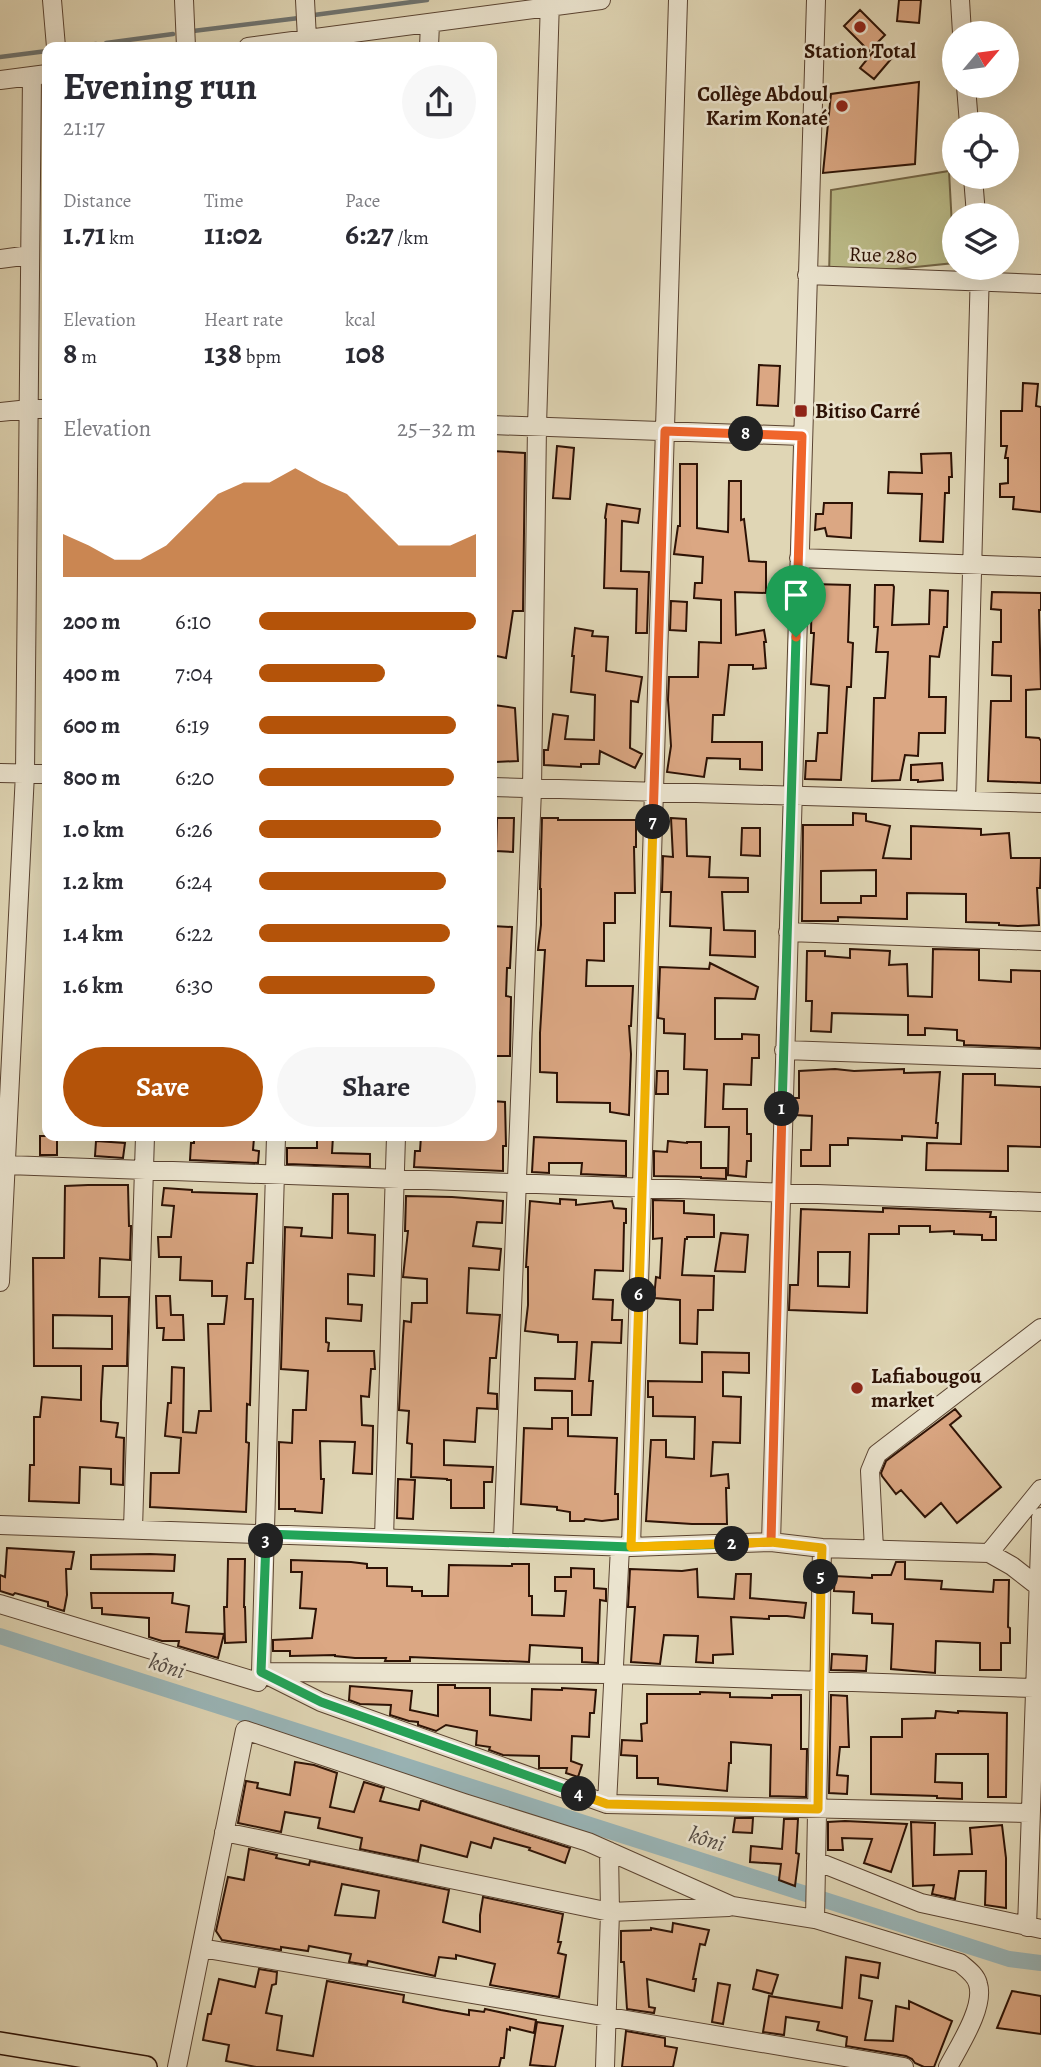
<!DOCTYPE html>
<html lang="en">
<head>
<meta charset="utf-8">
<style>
	body { margin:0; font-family:Alegreya,serif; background:#f7f7f7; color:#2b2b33; height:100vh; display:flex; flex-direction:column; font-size:26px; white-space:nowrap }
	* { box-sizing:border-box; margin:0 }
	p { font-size:23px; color:#7c7c81 }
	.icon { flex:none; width:38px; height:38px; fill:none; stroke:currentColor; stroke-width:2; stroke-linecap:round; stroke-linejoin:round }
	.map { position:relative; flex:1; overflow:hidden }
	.panel { position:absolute; left:42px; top:42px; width:455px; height:1099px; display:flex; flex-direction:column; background:#fff; border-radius:14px; box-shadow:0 7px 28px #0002 }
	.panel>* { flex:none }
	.needle { width:46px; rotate:61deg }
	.fabs { position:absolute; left:942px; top:21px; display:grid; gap:14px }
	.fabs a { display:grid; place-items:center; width:77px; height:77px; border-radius:50%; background:#fff; box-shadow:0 7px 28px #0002; font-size:35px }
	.pin { position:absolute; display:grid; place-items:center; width:60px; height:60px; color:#fff; margin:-72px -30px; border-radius:50% 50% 50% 0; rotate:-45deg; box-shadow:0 0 7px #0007 }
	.pin .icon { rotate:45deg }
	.km { position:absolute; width:35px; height:35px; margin:-18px; border-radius:50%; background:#222; color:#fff; font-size:19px; line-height:35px; text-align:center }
	.round { display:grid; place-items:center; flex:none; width:74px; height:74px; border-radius:37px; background:#f7f7f7 }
	.overview { display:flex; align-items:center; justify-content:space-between; height:119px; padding:0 21px }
	h1 { font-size:38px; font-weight:700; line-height:52px }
	.metrics { display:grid; grid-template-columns:repeat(3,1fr); gap:10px; height:119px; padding:7px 21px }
	.metrics div { display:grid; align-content:center }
	.metrics b { font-size:30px; font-weight:700 }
	.metrics small { font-size:19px; font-weight:400 }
	.metrics p { font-size:19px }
	.chart { height:196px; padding:14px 21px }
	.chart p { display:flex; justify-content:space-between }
	.chart svg { width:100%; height:126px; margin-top:7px; fill:#b45309; opacity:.7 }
	.button { display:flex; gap:14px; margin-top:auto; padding:14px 21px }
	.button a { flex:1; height:80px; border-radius:42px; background:#b45309; color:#fff; font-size:28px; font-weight:700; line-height:80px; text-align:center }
	.button a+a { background:#f7f7f7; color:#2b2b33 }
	ul { padding:0 21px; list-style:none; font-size:23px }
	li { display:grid; grid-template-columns:112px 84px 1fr; align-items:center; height:52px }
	li i { height:18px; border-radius:9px; background:#b45309 }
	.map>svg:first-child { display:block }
	.green { fill:#bb8; stroke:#746646; stroke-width:2 }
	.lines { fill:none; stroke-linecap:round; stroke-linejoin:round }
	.stream { stroke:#6e7471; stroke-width:4.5 }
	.canal { stroke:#99b6b9; stroke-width:16 }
	.building { fill:#dba783; stroke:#2d1205; stroke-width:2; fill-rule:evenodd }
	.minor-casing { stroke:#5a4331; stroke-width:20 }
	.major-casing { stroke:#2d1205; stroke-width:24 }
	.minor { stroke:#ebe4cf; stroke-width:18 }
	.major { stroke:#e0d6b5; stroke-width:21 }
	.split-1-casing { stroke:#fff; stroke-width:14 }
	.split-2-casing { stroke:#fff; stroke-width:14 }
	.split-3-casing { stroke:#fff; stroke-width:14 }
	.split-4-casing { stroke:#fff; stroke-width:14 }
	.split-5-casing { stroke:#fff; stroke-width:14 }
	.split-6-casing { stroke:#fff; stroke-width:14 }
	.split-7-casing { stroke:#fff; stroke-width:14 }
	.split-8-casing { stroke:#fff; stroke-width:14 }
	.split-9-casing { stroke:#fff; stroke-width:14 }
	.split-1 { stroke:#22a559; stroke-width:9 }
	.split-2 { stroke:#f0652b; stroke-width:9 }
	.split-3 { stroke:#22a559; stroke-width:9 }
	.split-4 { stroke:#22a559; stroke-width:9 }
	.split-5 { stroke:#f5b400; stroke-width:9 }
	.split-6 { stroke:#f5b400; stroke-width:9 }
	.split-7 { stroke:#f5b400; stroke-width:9 }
	.split-8 { stroke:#f0652b; stroke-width:9 }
	.split-9 { stroke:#f0652b; stroke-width:9 }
	.poi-dot { fill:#8f2418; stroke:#ebe4cf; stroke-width:2.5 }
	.labels { text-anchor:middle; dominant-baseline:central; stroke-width:5; stroke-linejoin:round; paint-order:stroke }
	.poi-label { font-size:21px; font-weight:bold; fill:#2d1205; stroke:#ebe4cf; text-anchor:start }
	.street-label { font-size:21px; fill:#2d1205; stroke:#ebe4cf }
	.water-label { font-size:23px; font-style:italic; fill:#534b44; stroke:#ebe4cf }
</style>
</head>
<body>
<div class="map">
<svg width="1041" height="2067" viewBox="0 0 1041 2067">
	<rect width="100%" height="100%" fill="#e0d6b5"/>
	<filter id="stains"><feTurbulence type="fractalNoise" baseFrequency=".00286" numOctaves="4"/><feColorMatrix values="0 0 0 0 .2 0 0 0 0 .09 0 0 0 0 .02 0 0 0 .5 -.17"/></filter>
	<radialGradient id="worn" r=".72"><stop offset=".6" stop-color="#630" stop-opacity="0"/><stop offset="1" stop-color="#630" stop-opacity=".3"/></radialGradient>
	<path class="green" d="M949 171 954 263 829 276 831 190Z"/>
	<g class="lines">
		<path class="stream" d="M314 15 427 0
			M193 31 299 18
			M106 43 173 34
			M71 47 96 44
			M0 57 47 51"/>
		<path class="canal" d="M0 1636 1009 1959 1041 1963"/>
	</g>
	<path class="building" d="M899 0H921L919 23 897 21Z
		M860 10 885 35 869 51 844 26Z
		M877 47 891 59 874 79 860 68Z
		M919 82 915 164 823 173 831 94Z
		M759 365 780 366 778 406 757 405Z
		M1023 383 1038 384 1036 406 1041 407V512L1013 509 1014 497H1000V484L1008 483V458H1005L1007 446H1001V411H1022Z
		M557 446 574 448 570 499 553 498Z
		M492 451 525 453 523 611H513L506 658 492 655Z
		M951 453 952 477H949V493H945L943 542 920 541 922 494 888 493 889 472 922 473 921 454Z
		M680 464H697V528L728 532 729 481H741V520L744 519 749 561 766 562V593L735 592 736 635 764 630 766 642H764L766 668 753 669V665H729L724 715H713L712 742H762V770L740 769V759L707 758 704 777 667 772 671 746 668 700 669 677H698L699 642 721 643V600L694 598 695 583H702L703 557 674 554 678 526H680Z
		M824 503H852L851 538 827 536 825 528 815 530 816 514H823Z
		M607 504 640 509 638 523 622 521 621 571 649 572 647 633H636L637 589 604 588 606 519 605 518Z
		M812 584 850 585 848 642 853 643 851 687H847L841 780 805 779 806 761H816L818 733H827L829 686 811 684 814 633H811Z
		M875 585H893L894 587 892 625 929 624 930 590 948 591 947 627H944L939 657 930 656 929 697H946L945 733H919L918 756 905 755 900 780 872 781 874 698H885L888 652H876L878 627H874Z
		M992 592 1041 593V610H1039L1041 689 1026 690V737L1039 738 1041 741V783L988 781 991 701H1011V676L992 675 993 642H1001V610L991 609Z
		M671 601 687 602 686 631 670 630Z
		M575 628 593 631 592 636 608 637 606 671 642 677 638 702 631 701 630 748 642 754 635 768 600 751 599 764H581V767L544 765V750H548L553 714 568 716 565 739 594 740 595 695 571 692 574 656H572Z
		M494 705 515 708 518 761 496 762Z
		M942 763 943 780 918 782V780H911V765Z
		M853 813 866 814V821L890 826 883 858 911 859V826L981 829V835L1009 833 1011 858H1041L1040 888H1037L1039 925 1018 926 999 925V923L966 922V894L907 893V919L838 917V921H802L803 825H853ZM876 870V896H861V903H821V871Z
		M497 818H514L513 852 496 851Z
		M542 818H558V820H636V847H634L635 893H615V923H604V961L587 960 586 986H633L631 1026H629L631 1054 629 1115 610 1112V1103L557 1102V1073L540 1072V1033L545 950H538L541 925V889H540Z
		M671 818 686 819 687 856 710 857 709 877 748 878V892H722L724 930 755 931V957L710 955 711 928 670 926 671 892H662L663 856 673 857Z
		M742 828H760V856L741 855Z
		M492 926 512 927 510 968H507L506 996 511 997 510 1056H494V1031H492Z
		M850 949 890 951 889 965 907 964 908 996 932 997 933 949 979 950V980L1011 982V970L1041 971V1048L964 1045V1041L957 1040V1030L925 1028V1035H908V1015L832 1013 831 1032 811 1031 812 1001H806L807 951H825V956L850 958Z
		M710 963 758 987 755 999 715 998V1039H742V1034L759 1035V1058H752L751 1085 724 1084 723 1109H747V1134H751V1161H747L746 1177 728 1175 729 1127H705L707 1070 684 1069 685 1034 664 1033V1019L658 1018 660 967 709 969Z
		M835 1069 854 1071 904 1069V1073L940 1072 936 1123H938L937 1138 902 1136V1140L848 1138V1145H830V1166H801V1150H811L812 1116 795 1115V1098H799V1071Z
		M657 1071H668V1094H656Z
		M963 1074H995V1085L1041 1087V1147L1008 1146V1171L926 1170 927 1143 961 1144Z
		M492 1101 505 1102 506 1146H503V1171L414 1167 415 1151H420L421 1136H492Z
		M40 1136H57V1155H40Z
		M194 1136H243L254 1138 253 1150 259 1151 258 1163 190 1160 191 1143H194Z
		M317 1136H333L332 1153 370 1154V1167L287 1164V1148H317Z
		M534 1137 626 1141V1176L581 1174 582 1163H549V1173L532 1172Z
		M96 1141 125 1143 123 1158 95 1156Z
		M668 1141 687 1143V1142H701V1168H726V1179L701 1178V1177L654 1176V1151L667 1152Z
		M88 1185H128L129 1226H131L130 1260 100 1258 99 1297H129L127 1366H103L101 1402V1421L118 1423 116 1437 124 1438 123 1485 111 1484V1469L80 1467 79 1503 29 1501 30 1465H34V1417H40L42 1397 81 1400V1366H34L33 1258H64L65 1186ZM53 1315 112 1316V1349L53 1348Z
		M164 1188 192 1190V1192L257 1194 253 1263H247L245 1299H253L250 1405 247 1404 246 1442 249 1443 246 1512 150 1507 151 1473H179L181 1438 165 1436 168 1403H171L172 1367 184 1368 183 1432 196 1433 199 1411H211L208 1324H224L227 1296H212V1281L180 1280 181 1257H159L158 1237H171L174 1206 162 1205Z
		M333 1194H348V1233L375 1235 374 1276 348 1274V1304L362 1305 361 1321 326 1318V1342L329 1343 328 1351H374L375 1369H371L369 1397 361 1396 362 1425 373 1426 372 1474 353 1473 355 1442 320 1441 321 1479H324L322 1513 295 1511V1509H279V1442L292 1443 293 1410H306L308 1371 281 1369 285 1227 302 1228 301 1236 332 1238Z
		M406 1196 452 1197 503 1201 502 1223 477 1222 473 1246 501 1249 499 1270 469 1268 467 1313 500 1315 496 1358H490L488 1393 497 1394V1409L477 1408 475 1442 444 1440V1465L493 1467 492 1482H484V1508H451V1480H447V1479L411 1477 412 1444 407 1443 409 1411 399 1410 403 1336 404 1321 411 1322 412 1303H427V1279L403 1277 408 1231H405Z
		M560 1199 576 1200V1205L612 1201 614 1208 626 1209V1223H624L623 1271 595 1270 593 1299 613 1300 612 1320H622L621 1343 592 1342 589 1381H593L591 1415H572V1391L535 1390V1378L575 1379 577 1342H558V1335L525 1331 528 1305V1267H526L530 1201 560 1204Z
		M653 1200 684 1201V1213L714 1215V1237H687V1239H685L682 1275 714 1276 713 1310H698L697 1344 680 1343V1300L654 1298 656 1277 660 1278 662 1238 653 1239Z
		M883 1208 991 1212 990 1217H996V1240H982V1235L954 1234V1231L930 1232V1226H899V1234H869L867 1313 789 1310 790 1285H798L801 1209 883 1212ZM818 1252H850L849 1287 818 1286Z
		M721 1233 748 1235 745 1272 715 1271Z
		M156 1296H170L171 1315H183L184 1340H163L164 1328H157Z
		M702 1352 749 1353V1373L723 1372V1396L741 1397 740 1443 713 1442 711 1476 728 1474 729 1488H726L727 1524H692L646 1521 651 1440H666V1457L694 1459 695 1417 653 1416V1397H648V1381L702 1382Z
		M955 1409 961 1416 950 1425 1001 1487 957 1523 941 1503 925 1517 901 1490 896 1494 882 1476 881 1473 886 1461Z
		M552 1418H568V1436L617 1438 615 1494H618V1519L602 1521 585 1519 584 1521H570V1512L557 1510V1507L521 1504 524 1428 552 1429Z
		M398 1479 415 1480 413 1519 397 1518Z
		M7 1548 74 1552 71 1569H66L67 1595 64 1611 48 1606V1602L15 1593 13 1595 0 1591V1575L5 1577Z
		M150 1554 175 1555 174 1571 91 1569V1555Z
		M228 1559H245L244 1607H245L246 1642 225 1643 224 1607H227Z
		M291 1560 351 1562 367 1564V1568H387V1586L412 1587V1591H422V1596H448L449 1565 512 1566V1564H529V1596H532V1615L564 1616 566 1591H555V1577H571V1568L594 1569V1588L606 1589V1601L600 1600 598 1663 582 1662V1648L530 1645 529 1662 410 1657V1661H385L386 1658H355L335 1656V1655L290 1656V1651H273V1640L312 1638 316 1609 300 1608 302 1572H291Z
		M896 1562H905V1579L942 1581 941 1589 993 1592 994 1580H1009L1008 1627 1010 1628V1643H1001V1670H980V1643L936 1641 935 1673 891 1669 893 1624 872 1623V1614L853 1613 854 1592 834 1591 835 1576 872 1578V1575H891Z
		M630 1569 682 1571 697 1569 698 1597 734 1599 736 1574H751L750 1598 806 1603 804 1618 787 1616H769V1619L731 1617 733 1654 713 1655V1663L696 1662 698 1636 664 1635 660 1664 631 1662 635 1607H628Z
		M91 1593H173L172 1603 189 1606 186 1632 224 1634 218 1658 178 1646 179 1641H162L149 1637V1618L102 1614V1608H92Z
		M832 1654 867 1656 866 1671 831 1670Z
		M438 1685H455V1688H490V1715L531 1720 532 1689 562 1690V1688L596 1690 594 1713H590L589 1737 572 1736 571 1761 582 1765 578 1777 566 1773 567 1768H539V1756L503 1755 489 1750 490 1747 476 1745 477 1731 446 1725 436 1731 418 1725V1722L409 1721 390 1715 391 1705 360 1704 349 1700 350 1686 412 1691 410 1710 438 1716Z
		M700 1692 730 1693V1697L772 1698V1695H801V1749H807L806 1797 770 1796 771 1745 731 1742V1763H729L727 1791 658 1784V1778H637V1756L621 1755 622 1740 642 1741 641 1724 647 1723V1694H700Z
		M831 1695 847 1696 849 1747H840L837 1775 848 1776 847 1794 829 1793Z
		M936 1711 958 1713V1711L1007 1713 1006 1797H988V1754H936L935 1782 962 1783V1799L937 1798V1796L871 1794V1737H902V1719L935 1718Z
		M295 1762 314 1765 337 1773 330 1807 354 1812 364 1782 384 1788 380 1801 419 1810 421 1801H423L570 1848 565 1863 529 1850 530 1848 494 1838 491 1848 471 1842 467 1857 421 1845 418 1861 360 1849 362 1838 318 1828 320 1818 285 1812 281 1832 238 1823 246 1781 258 1783 257 1788 290 1795Z
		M735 1818H753L752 1833 733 1832Z
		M784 1819H798L796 1853 799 1854 795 1886 779 1880 781 1864 750 1862 751 1846 782 1849Z
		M845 1821 907 1824 891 1872 864 1863 872 1839 842 1838 843 1850H828V1822Z
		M911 1822 935 1823 934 1855 972 1854 970 1828 1002 1825 1006 1858V1908L985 1905 986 1871H959L955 1899 932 1894 934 1885 913 1886Z
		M249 1849 277 1855 276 1858 309 1865 310 1861 449 1890 443 1922 480 1932V1915L483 1897 563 1914 558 1942H561L558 1953 566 1955 559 1997 490 1985 495 1964 456 1955V1959L439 1957 435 1976 368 1961 367 1965 349 1962 351 1954 309 1946 308 1951 281 1947V1950L222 1940 216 1931 228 1877 244 1880ZM342 1884 379 1891 375 1918 335 1915Z
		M673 1923 709 1930 705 1945 700 1944 693 1979H696L694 1991 647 1979 649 2007 655 2008 654 2013 627 2009 624 1962H621V1931L651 1930V1928L672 1932Z
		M846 1957 880 1963 878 1978 861 1975 859 1998 872 2001 865 2040 893 2041 896 2006 909 2009V2001L952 2021 934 2067H924L915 2063 912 2059 906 2056 846 2046 847 2037 817 2030 819 2022 786 2017 784 2035 763 2032 769 1996 842 2008Z
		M259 1969 277 1972 276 1984 272 1985 266 2013 282 2016 277 2050 313 2056 327 1981 404 1995 403 2002 441 2010 469 2015V2010L484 2012 485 2009 536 2020 534 2033 510 2027V2030L507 2029 504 2058H501L499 2067H256L226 2061 229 2045 203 2040 208 2014H211L219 1979 255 1987Z
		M757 1970 778 1975 772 1994 753 1989Z
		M718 1983 730 1985 723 2024 712 2022Z
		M1012 1991 1041 1996V2034L997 2028Z
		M537 2022 563 2026 555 2067 530 2065Z
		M626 2031 665 2038V2046L677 2048 673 2067H622Z"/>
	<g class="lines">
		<g class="minor-casing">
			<path id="minor" d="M52 0 56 47
				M184 0 186 47
				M305 0 307 39
				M960 0 962 33
				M248 47 601 0
				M429 47 430 23
				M0 80 47 74
				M966 86 969 124
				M973 177 976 215
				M0 259 30 255
				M807 275 1041 284
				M0 412 29 409H47
				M492 425 802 436
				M799 558 1041 567
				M0 773 47 774
				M492 787 1041 803
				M966 800 980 268
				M788 932 1041 941
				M784 1050 1041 1059
				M7 1165 1041 1202
				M0 1282 25 773 32 76
				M0 1525 631 1547 771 1542 822 1548 989 1553 1012 1566 1039 1587
				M133 1529 145 1136
				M384 1538 396 1136
				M503 1542 532 789 537 426 550 0
				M771 1542 816 0
				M631 1547 678 0
				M874 1549 870 1471 877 1454 1041 1328
				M989 1553 1041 1489
				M0 1604 258 1682 261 1672 276 1136
				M261 1672 321 1702 607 1804 1030 1813
				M265 1672 613 1674 1034 1688
				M607 1804 620 1547
				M224 1832 610 1912 729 1907
				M816 1861 921 1903 1041 1929
				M815 1919 822 1548
				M1027 1927 1041 1517
				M201 1948 904 2067
				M177 2067 245 1730 464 1803 588 1842 732 1906 815 1919 960 1963C967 1969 976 1975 978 1984 985 2007 959 2046 948 2067
				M605 2067 610 1912 609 1851"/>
		</g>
		<g class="major-casing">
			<path id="major" d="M0 2043 146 2067"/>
		</g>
		<use href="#minor" class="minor"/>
		<use href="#major" class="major"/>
	</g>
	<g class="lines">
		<g class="split-1-casing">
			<path id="split-1" d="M782 1109 796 637"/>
		</g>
		<g class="split-2-casing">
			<path id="split-2" d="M732 1544 771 1542 782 1109"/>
		</g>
		<g class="split-3-casing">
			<path id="split-3" d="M266 1541V1534L631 1547 732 1544"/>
		</g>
		<g class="split-4-casing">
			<path id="split-4" d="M266 1541 261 1672 321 1702 579 1794"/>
		</g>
		<g class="split-5-casing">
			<path id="split-5" d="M579 1794 607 1804 818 1809 821 1577"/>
		</g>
		<g class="split-6-casing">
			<path id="split-6" d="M639 1295 631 1547 771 1542 822 1548 821 1577"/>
		</g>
		<g class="split-7-casing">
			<path id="split-7" d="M639 1295 653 822"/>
		</g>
		<g class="split-8-casing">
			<path id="split-8" d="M653 822 665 431 746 434"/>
		</g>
		<g class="split-9-casing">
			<path id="split-9" d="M746 434 802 436 796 637"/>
		</g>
		<use href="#split-1" class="split-1"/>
		<use href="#split-2" class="split-2"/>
		<use href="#split-3" class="split-3"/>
		<use href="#split-4" class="split-4"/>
		<use href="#split-5" class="split-5"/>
		<use href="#split-6" class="split-6"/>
		<use href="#split-7" class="split-7"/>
		<use href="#split-8" class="split-8"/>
		<use href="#split-9" class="split-9"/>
	</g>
	<g class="poi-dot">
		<circle cx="860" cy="27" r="7"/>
		<circle cx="842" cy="106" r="7"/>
		<rect x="794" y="404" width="14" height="14" rx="3.5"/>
		<circle cx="857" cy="1388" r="7"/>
	</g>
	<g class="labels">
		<g class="poi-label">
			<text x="860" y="51" text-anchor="middle">Station Total</text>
			<text x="828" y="94" text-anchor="end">Collège Abdoul<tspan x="828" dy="24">Karim Konaté</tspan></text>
			<text x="815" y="411">Bitiso Carré</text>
			<text x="871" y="1376">Lafiabougou<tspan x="871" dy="24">market</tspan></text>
		</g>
		<g class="street-label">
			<text transform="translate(883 255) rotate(2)">Rue 280</text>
		</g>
		<g class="water-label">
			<text transform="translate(167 1666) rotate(18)">kôni</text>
			<text transform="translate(707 1839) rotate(18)">kôni</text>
		</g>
	</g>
	<rect width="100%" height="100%" filter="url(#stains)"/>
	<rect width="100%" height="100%" fill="url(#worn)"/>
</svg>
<div class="fabs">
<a><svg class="needle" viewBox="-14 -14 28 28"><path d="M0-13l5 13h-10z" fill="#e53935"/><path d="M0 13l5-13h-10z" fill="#7c7c81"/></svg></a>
<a><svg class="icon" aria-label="locate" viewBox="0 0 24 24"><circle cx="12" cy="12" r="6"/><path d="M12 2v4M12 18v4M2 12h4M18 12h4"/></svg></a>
<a><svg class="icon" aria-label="layers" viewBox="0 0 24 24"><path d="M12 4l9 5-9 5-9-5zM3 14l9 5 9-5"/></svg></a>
</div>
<div class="pin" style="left:796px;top:637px;background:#1e9e55"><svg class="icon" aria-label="arrive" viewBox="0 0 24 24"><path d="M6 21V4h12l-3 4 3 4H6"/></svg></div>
<b class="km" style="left:782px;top:1109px">1</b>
<b class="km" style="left:732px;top:1544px">2</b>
<b class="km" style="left:266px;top:1541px">3</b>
<b class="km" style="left:579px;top:1794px">4</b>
<b class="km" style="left:821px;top:1577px">5</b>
<b class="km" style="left:639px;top:1295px">6</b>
<b class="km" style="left:653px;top:822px">7</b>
<b class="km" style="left:746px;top:434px">8</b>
<section class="panel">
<div class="overview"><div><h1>Evening run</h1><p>21:17</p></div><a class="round"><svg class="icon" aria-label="share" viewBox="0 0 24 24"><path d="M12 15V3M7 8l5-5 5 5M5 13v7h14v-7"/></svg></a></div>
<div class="metrics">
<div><p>Distance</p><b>1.71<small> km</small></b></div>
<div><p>Time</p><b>11:02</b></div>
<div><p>Pace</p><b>6:27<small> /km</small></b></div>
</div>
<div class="metrics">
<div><p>Elevation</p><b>8<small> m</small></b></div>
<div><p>Heart rate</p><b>138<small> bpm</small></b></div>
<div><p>kcal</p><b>108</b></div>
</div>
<div class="chart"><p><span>Elevation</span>25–32 m</p>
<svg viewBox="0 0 160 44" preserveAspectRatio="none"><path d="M0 44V29L10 33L20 38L30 38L40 33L50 24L60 15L70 11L80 11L90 6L100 11L110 15L120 24L130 33L140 33L150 33L160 29V44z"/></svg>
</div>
<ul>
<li><b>200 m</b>6:10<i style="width:100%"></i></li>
<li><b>400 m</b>7:04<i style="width:58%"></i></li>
<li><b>600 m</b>6:19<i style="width:91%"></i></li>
<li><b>800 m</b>6:20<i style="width:90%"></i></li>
<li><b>1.0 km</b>6:26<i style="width:84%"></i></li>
<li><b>1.2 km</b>6:24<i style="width:86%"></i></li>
<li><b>1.4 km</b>6:22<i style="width:88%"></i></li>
<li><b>1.6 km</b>6:30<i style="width:81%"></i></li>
</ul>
<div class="button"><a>Save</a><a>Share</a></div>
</section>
</div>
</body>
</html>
